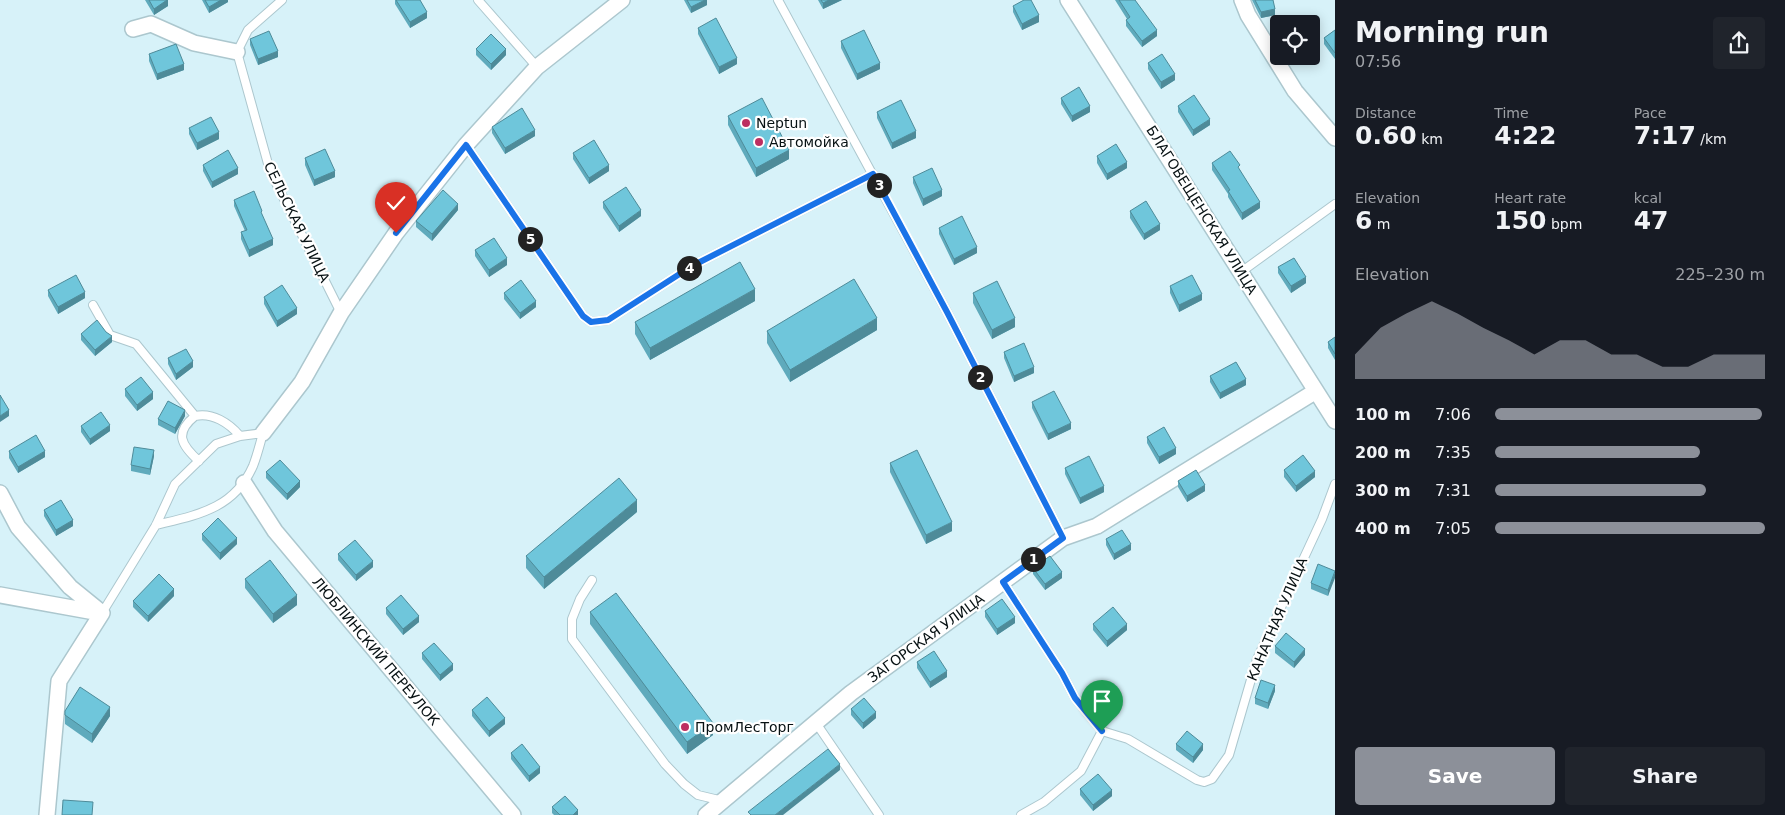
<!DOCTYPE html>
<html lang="en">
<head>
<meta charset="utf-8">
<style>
	body { margin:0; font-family:"DejaVu Sans",sans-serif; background:#20242c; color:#f1f3f6; height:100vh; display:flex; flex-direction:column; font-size:19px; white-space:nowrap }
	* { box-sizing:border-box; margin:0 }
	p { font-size:16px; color:#9ea1a6 }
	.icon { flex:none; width:28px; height:28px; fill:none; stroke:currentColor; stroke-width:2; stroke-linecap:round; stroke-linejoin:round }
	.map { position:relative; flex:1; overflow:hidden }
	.side { display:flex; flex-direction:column; background:#171b24; width:450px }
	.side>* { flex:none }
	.controls { position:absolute; left:1270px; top:15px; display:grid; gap:10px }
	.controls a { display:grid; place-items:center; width:50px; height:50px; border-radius:5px; background:#171b24; box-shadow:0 2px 12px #0003; font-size:25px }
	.pin { position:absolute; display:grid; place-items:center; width:42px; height:42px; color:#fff; margin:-51px -21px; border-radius:50% 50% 50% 0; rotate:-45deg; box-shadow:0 0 5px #0007 }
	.pin .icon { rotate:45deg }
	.km { position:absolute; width:25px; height:25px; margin:-12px; border-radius:50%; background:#222; color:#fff; font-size:14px; line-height:25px; text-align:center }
	.round { display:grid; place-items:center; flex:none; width:52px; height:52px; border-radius:5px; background:#20242c }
	.overview { display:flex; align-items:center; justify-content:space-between; height:85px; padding:0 20px }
	h1 { font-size:28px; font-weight:600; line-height:38px }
	.figures { display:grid; grid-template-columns:repeat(3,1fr); gap:8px; height:85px; padding:5px 20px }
	.figures div { display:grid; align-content:center }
	.figures b { font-size:25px; font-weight:600 }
	.figures small { font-size:14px; font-weight:400 }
	.figures p { font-size:14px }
	.chart { height:140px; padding:10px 20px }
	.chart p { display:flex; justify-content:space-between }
	.chart svg { width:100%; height:90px; margin-top:5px; fill:#8c9099; opacity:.7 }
	.primary-button { display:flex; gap:10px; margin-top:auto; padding:10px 20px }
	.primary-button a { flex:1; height:58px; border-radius:5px; background:#8c9099; color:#fff; font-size:20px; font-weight:600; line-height:58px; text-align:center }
	.primary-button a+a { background:#20242c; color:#f1f3f6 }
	ul { padding:0 20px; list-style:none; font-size:16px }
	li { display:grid; grid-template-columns:80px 60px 1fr; align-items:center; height:38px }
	li i { height:12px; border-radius:6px; background:#8c9099 }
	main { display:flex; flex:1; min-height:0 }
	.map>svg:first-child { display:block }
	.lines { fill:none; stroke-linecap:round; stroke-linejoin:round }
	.lane-casing { stroke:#acc7ce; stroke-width:10 }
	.street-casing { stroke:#acc7ce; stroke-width:18 }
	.lane { stroke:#fff; stroke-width:8 }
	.street { stroke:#fff; stroke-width:15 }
	.wall { fill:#5faabc }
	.shaded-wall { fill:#4e8b99 }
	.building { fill:#6fc6db; stroke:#4e8b99 }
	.route-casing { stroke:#fff; stroke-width:10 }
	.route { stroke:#1a73e8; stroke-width:6 }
	.poi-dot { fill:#bd2f61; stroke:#fff; stroke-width:2 }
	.labels { text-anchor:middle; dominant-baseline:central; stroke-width:4.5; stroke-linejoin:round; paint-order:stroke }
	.poi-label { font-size:14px; fill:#071113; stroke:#fff; text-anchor:start }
	.street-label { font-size:14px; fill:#071113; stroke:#fff }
</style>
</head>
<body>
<main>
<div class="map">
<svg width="1335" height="815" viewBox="0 0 1335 815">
	<rect width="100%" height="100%" fill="#d7f2f9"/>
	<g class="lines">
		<g class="lane-casing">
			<path id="lane" d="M282 0 248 30 237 52 270 171 341 313
				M478 0 537 67
				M778 0 947 312 1063 538
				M466 145 583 316 591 322 608 320 692 266 873 174
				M1241 272 1335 204
				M93 305 110 335 136 344 195 416C174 433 181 445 199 461
				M195 416C212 412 229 423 240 436
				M592 580 580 599 572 619V639L665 764 684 784 698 795 723 801
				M1003 582 1062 673 1075 698 1102 731 1128 739 1197 780 1204 782 1212 779 1229 755 1257 659 1322 519 1335 484
				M102 613 156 525 175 484 216 444 240 436 263 433C260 444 257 456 253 466 234 509 197 515 156 525
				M816 723 879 815
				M1021 815 1044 802 1081 771 1102 731"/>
		</g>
		<g class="street-casing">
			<path id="street" d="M1068 0 1335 421
				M1242 0 1248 15 1295 91 1335 138
				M133 29 151 24 194 43 237 52
				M263 433 302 382 341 313 396 233 466 145 537 67 622 0
				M244 483 275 531 513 815
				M0 493 18 527 70 587 102 613 59 681 47 815
				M0 595 100 613
				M706 815 851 693 1063 538 1097 526 1316 391"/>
		</g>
		<use href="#lane" class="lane"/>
		<use href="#street" class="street"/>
	</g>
	<path class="wall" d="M145 0H168V6L154 15Z
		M202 0H228V2L209 13Z
		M395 0H420L427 18 410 28 395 4Z
		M684 0H707V5L691 13Z
		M818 0H842L823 9Z
		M1115 0H1135L1157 36 1142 47 1126 26V20L1127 19Z
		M1252 0H1273L1275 15 1261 18Z
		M1013 6 1039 22 1022 30 1013 12Z
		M698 28 737 64 719 74 698 34Z
		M1335 30V59L1324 44V38Z
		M250 39 278 57 258 65 250 45Z
		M841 41 880 69 857 80 841 48Z
		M476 49 506 55 491 70 476 55Z
		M149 54 184 70 157 80 149 61Z
		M1148 63 1175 80 1161 89 1148 69Z
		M1061 98 1090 112 1072 122 1061 104Z
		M1178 106 1210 125 1193 136 1178 112Z
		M877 112 916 138 892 149 877 118Z
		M728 116 789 159 756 177 728 125Z
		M492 127 535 136 505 154 492 133Z
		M189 128 219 139 197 150 189 134Z
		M573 153 609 171 589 184 573 159Z
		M1097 156 1127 168 1107 180 1097 163Z
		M305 158 335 177 314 186 305 165Z
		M1212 163 1240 170 1260 208 1242 220 1228 197V194L1212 170Z
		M203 165 238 174 212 188 203 171Z
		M913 177 942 196 923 206 913 183Z
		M234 200 262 216 273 245 249 257 241 239V232L245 231 234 206Z
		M603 202 641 216 619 232 603 208Z
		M458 210 432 241 416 227V221Z
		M1130 211 1160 230 1144 240 1130 218Z
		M939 228 977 253 954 265 939 234Z
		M475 250 507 265 489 277 475 256Z
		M1278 267 1306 283 1291 293 1278 273Z
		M1170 286 1202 300 1179 312 1170 293Z
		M48 290 85 298 58 314 48 296Z
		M504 293 536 307 520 319 504 299Z
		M973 293 1015 327 992 339 973 303Z
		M264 297 297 314 277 327 264 304Z
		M755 301 650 360 635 334V322Z
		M877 330 790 382 767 343V331Z
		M81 334 112 342 95 356 81 340Z
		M1335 337V360L1328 348V342Z
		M1004 352 1034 373 1014 382 1004 358Z
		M168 358 193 367 176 380 168 364Z
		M1210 376 1246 385 1220 399 1210 382Z
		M125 389 153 399 137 411 125 396Z
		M1032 402 1071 429 1048 440 1032 408Z
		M185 416 175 434 158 425V419Z
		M81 426 110 431 90 445 81 432Z
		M1147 437 1176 454 1159 464 1147 443Z
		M9 451 45 457 18 473 9 458Z
		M154 456 150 475 131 471V465Z
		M890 463 952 531 926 544 890 472Z
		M1065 468 1104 492 1080 504 1065 474Z
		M1284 470 1315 477 1296 492 1284 477Z
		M266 472 300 487 287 500 266 478Z
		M1178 481 1205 491 1187 502 1178 487Z
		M44 510 73 526 56 536 44 516Z
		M637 512 544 589 526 568V556Z
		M202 534 237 544 220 560 202 540Z
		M1106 539 1131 550 1114 560 1106 545Z
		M338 554 373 567 356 581 338 560Z
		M1033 568 1062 578 1045 590 1033 574Z
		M1335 571 1328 596 1311 589V583Z
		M245 579 297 605 273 623 245 588Z
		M174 596 148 622 133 607V601Z
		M386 608 419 622 403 635 386 614Z
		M985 611 1015 623 997 635 985 617Z
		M590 612 713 735 687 754 590 624Z
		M1093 624 1127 630 1107 647 1093 630Z
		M1275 646 1305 655 1294 668 1275 653Z
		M422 653 453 670 440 681 422 659Z
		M917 662 947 677 930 688 917 668Z
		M1275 691 1268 709 1255 704V698Z
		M851 709 876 718 863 729 851 715Z
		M472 710 505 724 489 737 472 716Z
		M65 715 110 716 92 743 65 724Z
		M1176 744 1203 750 1193 763 1176 750Z
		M511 753 540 773 529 782 511 759Z
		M1080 789 1112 796 1093 811 1080 795Z
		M552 807 578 815H554L552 813Z"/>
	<path class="shaded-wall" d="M167 0H168V6L154 15V9Z
		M221 0H228V2L209 13V7Z
		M705 0H707V5L691 13V7Z
		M829 0H842L823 9V3Z
		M1275 9V15L1261 18V12Z
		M427 12V18L410 28V22Z
		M1039 15V22L1022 30V24Z
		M1157 30V36L1142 47V41Z
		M506 49V55L491 70V64Z
		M278 51V57L258 65V59Z
		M737 58V64L719 74V67Z
		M880 63V69L857 80V74Z
		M184 64V70L157 80V74Z
		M1175 74V80L1161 89V82Z
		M1090 106V112L1072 122V116Z
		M1210 119V125L1193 136V130Z
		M535 130V136L505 154V148Z
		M916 131V138L892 149V143Z
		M219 132V139L197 150V143Z
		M789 150V159L756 177V168Z
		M1127 162V168L1107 180V174Z
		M609 165V171L589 184V178Z
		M238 168V174L212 188V182Z
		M335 171V177L314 186V180Z
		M942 190V196L923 206V199Z
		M1260 202V208L1242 220V213Z
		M458 204V210L432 241V234Z
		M641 210V216L619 232V226Z
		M1160 224V230L1144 240V234Z
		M273 239V245L249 257V250Z
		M977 247V253L954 265V259Z
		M507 258V265L489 277V270Z
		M1306 277V283L1291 293V286Z
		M755 289V301L650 360V348Z
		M85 292V298L58 314V307Z
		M1202 294V300L1179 312V305Z
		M536 301V307L520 319V313Z
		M297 308V314L277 327V321Z
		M877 318V330L790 382V370Z
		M1015 318V327L992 339V330Z
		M112 336V342L95 356V350Z
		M193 361V367L176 380V374Z
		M1034 367V373L1014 382V376Z
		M1246 379V385L1220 399V393Z
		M153 392V399L137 411V405Z
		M9 410V416L0 422V416Z
		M185 410V416L175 434V428Z
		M1071 423V429L1048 440V434Z
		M110 425V431L90 445V439Z
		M1176 448V454L1159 464V457Z
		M154 450V456L150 475V469Z
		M45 451V457L18 473V467Z
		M1315 471V477L1296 492V486Z
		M300 481V487L287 500V494Z
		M1205 485V491L1187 502V496Z
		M1104 486V492L1080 504V498Z
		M637 500V512L544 589V577Z
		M73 520V526L56 536V530Z
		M952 522V531L926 544V535Z
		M237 538V544L220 560V553Z
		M1131 544V550L1114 560V554Z
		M373 561V567L356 581V575Z
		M1062 572V578L1045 590V584Z
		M1335 572V578L1328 596V590Z
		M174 589V596L148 622V616Z
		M297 595V605L273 623V614Z
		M419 616V622L403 635V629Z
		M1015 617V623L997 635V629Z
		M1127 624V630L1107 647V641Z
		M1305 649V655L1294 668V662Z
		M453 664V670L440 681V675Z
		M947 671V677L930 688V682Z
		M1275 685V691L1268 709V703Z
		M110 707V716L92 743V734Z
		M876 712V718L863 729V723Z
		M505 718V724L489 737V731Z
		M713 723V735L687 754V742Z
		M1203 744V750L1193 763V757Z
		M840 764V770L783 815H775Z
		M540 767V773L529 782V776Z
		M1112 790V796L1093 811V805Z
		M578 810V815H573Z"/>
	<path class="building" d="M149 0H167L154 9Z
		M205 0H221L209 7Z
		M396 0H420L427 12 410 22Z
		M687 0H705L691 7Z
		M821 0H829L823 3Z
		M1024 0H1031L1039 15 1022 24 1013 6Z
		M1119 0H1135L1157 30 1142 41 1126 20 1130 17Z
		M1255 0H1273L1275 9 1261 12Z
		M716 18 737 58 719 67 698 28Z
		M864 30 880 63 857 74 841 41Z
		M1335 30V53L1324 38Z
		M269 31 278 51 258 59 250 39Z
		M491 34 506 49 491 64 476 49Z
		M176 44 184 64 157 74 149 54Z
		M1162 54 1175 74 1161 82 1148 63Z
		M1079 87 1090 106 1072 116 1061 98Z
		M1194 95 1210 119 1193 130 1178 106Z
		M762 98 789 150 756 168 728 116Z
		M901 100 916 131 892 143 877 112Z
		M522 108 535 130 505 148 492 127Z
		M211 117 219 132 197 143 189 128Z
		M594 140 609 165 589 178 573 153Z
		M1116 144 1127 162 1107 174 1097 156Z
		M325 149 335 171 314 180 305 158Z
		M228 150 238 168 212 182 203 165Z
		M1230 151 1240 165 1238 167 1260 202 1242 213 1228 191 1230 190 1212 163Z
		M932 168 942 190 923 199 913 177Z
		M626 187 641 210 619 226 603 202Z
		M443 190 458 204 432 234 416 221Z
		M254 191 262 211 261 212 273 239 249 250 241 232 247 230 234 200Z
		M1146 201 1160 224 1144 234 1130 211Z
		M962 216 977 247 954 259 939 228Z
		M494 238 507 258 489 270 475 250Z
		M1294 258 1306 277 1291 286 1278 267Z
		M740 262 755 289 650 348 635 322Z
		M76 275 85 292 58 307 48 290Z
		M1192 275 1202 294 1179 305 1170 286Z
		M854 279 877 318 790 370 767 331Z
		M521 280 536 301 520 313 504 293Z
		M997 281 1015 318 992 330 973 293Z
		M282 285 297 308 277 321 264 297Z
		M97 320 106 332 112 336 95 350 81 334Z
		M1335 337V354L1328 342Z
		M1024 343 1034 367 1014 376 1004 352Z
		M186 349 193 361 176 374 168 358Z
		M1236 362 1246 379 1220 393 1210 376Z
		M141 377 153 392 137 405 125 389Z
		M1054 391 1071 423 1048 434 1032 402Z
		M0 395 9 410 0 416Z
		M168 401 185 410 175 428 158 419Z
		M101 412 110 425 90 439 81 426Z
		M1164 427 1176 448 1159 457 1147 437Z
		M36 435 45 451 18 467 9 451Z
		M134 447 154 450 150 469 131 465Z
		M917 450 952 522 926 535 890 463Z
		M1303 455 1315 471 1296 486 1284 470Z
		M1089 456 1104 486 1080 498 1065 468Z
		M280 460 300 481 287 494 266 472Z
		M1196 470 1205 485 1187 496 1178 481Z
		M619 478 637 500 544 577 526 556Z
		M61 500 73 520 56 530 44 510Z
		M218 518 237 538 220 553 202 534Z
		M1122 530 1131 544 1114 554 1106 539Z
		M355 540 373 561 356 575 338 554Z
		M1050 556 1062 572 1045 584 1033 568Z
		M270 560 297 595 273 614 245 579Z
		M1318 564 1335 571 1328 590 1311 583Z
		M159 574 174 589 148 616 133 601Z
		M616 593 713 723 687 742 590 612Z
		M401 595 419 616 403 629 386 608Z
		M1002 599 1015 617 997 629 985 611Z
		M1113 607 1127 624 1107 641 1093 624Z
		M1286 633 1305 649 1294 662 1275 646Z
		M434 643 453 664 440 675 422 653Z
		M934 651 947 671 930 682 917 662Z
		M1261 680 1275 685 1268 703 1255 698Z
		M80 687 110 707 92 734 65 715V711Z
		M487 697 505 718 489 731 472 710Z
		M864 698 876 712 863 723 851 709Z
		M1187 731 1203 744 1193 757 1176 744Z
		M522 744 540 767 529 776 511 753Z
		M828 749 840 764 775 815H751L748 812Z
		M1098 774 1112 790 1093 805 1080 789Z
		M565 796 578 810 573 815H560L552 807Z
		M63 800 93 802 92 815H62Z"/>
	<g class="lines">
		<g class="route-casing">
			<path id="route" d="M396 233 466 145 583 316 591 322 608 320 692 266 873 174 947 312 1063 538 1003 582 1062 673 1075 698 1102 731"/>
		</g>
		<use href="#route" class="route"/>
	</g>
	<g class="poi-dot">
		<circle cx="746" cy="123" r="5"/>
		<circle cx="759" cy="142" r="5"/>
		<circle cx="685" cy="727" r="5"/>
	</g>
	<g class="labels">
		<g class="poi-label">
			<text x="756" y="123">Neptun</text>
			<text x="769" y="142">Автомойка</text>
			<text x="695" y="727">ПромЛесТорг</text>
		</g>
		<g class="street-label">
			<text transform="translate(1202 210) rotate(58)">БЛАГОВЕЩЕНСКАЯ УЛИЦА</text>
			<text transform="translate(297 222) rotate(64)">СЕЛЬСКАЯ УЛИЦА</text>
			<text transform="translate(1277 619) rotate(-67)">КАНАТНАЯ УЛИЦА</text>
			<text transform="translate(926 638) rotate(-36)">ЗАГОРСКАЯ УЛИЦА</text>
			<text transform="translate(376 651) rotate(50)">ЛЮБЛИНСКИЙ ПЕРЕУЛОК</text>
		</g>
	</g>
</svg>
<div class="controls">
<a><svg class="icon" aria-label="locate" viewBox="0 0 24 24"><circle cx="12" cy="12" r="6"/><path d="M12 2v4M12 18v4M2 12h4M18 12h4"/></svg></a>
</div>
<div class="pin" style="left:1102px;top:731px;background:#1e9e55"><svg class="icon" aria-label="arrive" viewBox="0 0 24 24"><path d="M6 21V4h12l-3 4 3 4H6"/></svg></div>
<div class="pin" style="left:396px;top:233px;background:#d93025"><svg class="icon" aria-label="check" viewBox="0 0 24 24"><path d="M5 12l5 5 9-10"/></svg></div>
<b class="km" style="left:1033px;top:559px">1</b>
<b class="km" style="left:980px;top:377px">2</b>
<b class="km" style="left:879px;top:185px">3</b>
<b class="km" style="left:689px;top:268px">4</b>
<b class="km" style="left:530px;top:239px">5</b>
</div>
<section class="side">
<div class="overview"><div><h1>Morning run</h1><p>07:56</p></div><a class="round"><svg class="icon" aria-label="share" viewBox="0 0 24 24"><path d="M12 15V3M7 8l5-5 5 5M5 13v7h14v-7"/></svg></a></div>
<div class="figures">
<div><p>Distance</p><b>0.60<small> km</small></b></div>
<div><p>Time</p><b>4:22</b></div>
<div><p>Pace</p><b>7:17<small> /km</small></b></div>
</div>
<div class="figures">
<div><p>Elevation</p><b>6<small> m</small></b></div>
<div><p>Heart rate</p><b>150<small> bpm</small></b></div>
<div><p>kcal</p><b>47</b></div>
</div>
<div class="chart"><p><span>Elevation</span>225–230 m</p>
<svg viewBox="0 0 160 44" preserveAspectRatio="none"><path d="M0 44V32L10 19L20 12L30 6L40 12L50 19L60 25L70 32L80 25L90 25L100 32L110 32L120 38L130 38L140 32L150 32L160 32V44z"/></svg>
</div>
<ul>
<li><b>100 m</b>7:06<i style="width:99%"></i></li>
<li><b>200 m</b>7:35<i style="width:76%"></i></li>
<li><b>300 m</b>7:31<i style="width:78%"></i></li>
<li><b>400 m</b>7:05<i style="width:100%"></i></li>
</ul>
<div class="primary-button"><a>Save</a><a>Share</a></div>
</section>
</main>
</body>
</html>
